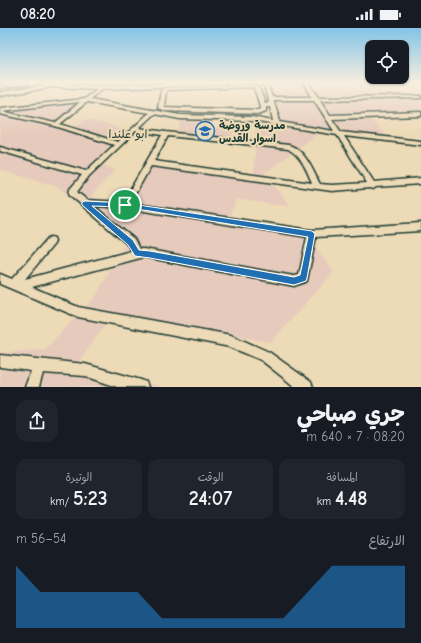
<!DOCTYPE html>
<html lang="ar">
<head>
<meta charset="utf-8">
<style>
	body { margin:0; font-family:"Comic Neue","Playpen Sans Arabic",sans-serif; background:#20242c; color:#f1f3f6; direction:rtl; height:100vh; display:flex; flex-direction:column; font-size:15px; white-space:nowrap }
	* { box-sizing:border-box; margin:0 }
	p { font-size:13px; color:#9ea1a6 }
	.icon { flex:none; width:22px; height:22px; fill:none; stroke:currentColor; stroke-width:2; stroke-linecap:round; stroke-linejoin:round }
	.map { position:relative; height:359px; overflow:hidden; direction:ltr }
	.drawer { display:flex; flex-direction:column; background:#171b24; flex:1 }
	.drawer>* { flex:none }
	.controls { position:absolute; left:365px; top:12px; display:grid; gap:8px }
	.controls a { display:grid; place-items:center; width:44px; height:44px; border-radius:8px; background:#171b24; box-shadow:0 1px 3px #0004; font-size:20px }
	.pin { position:absolute; display:grid; place-items:center; width:34px; height:34px; color:#fff; margin:-17px; border:2px solid #fff; border-radius:50%; box-shadow:0 1px 4px #0007 }
	.round { display:grid; place-items:center; flex:none; width:42px; height:42px; border-radius:12px; background:#20242c }
	.summary { display:flex; align-items:center; justify-content:space-between; height:68px; padding:0 16px }
	h1 { font-size:22px; font-weight:700; line-height:30px }
	.figures { display:grid; grid-template-columns:repeat(3,1fr); gap:6px; height:68px; padding:4px 16px }
	.figures div { display:grid; align-content:center; border-radius:10px; background:#20242c; text-align:center }
	.figures b { font-size:20px; font-weight:700 }
	.figures small { font-size:11px; font-weight:400 }
	.figures p { font-size:11px }
	.chart { height:112px; padding:8px 16px }
	.chart p { display:flex; justify-content:space-between }
	.chart svg { width:100%; height:72px; margin-top:4px; fill:#1f6fb2; opacity:.7 }
	.status { display:flex; justify-content:space-between; align-items:center; height:28px; padding:0 20px; background:#171b24; direction:ltr }
	.status svg { height:11px; fill:currentColor }
	.map>svg:first-child { display:block }
	.built { fill:#e6cbbc }
	.lines { fill:none; stroke-linecap:round; stroke-linejoin:round }
	.minor-casing { stroke:#1f3d34; stroke-width:3 }
	.major-casing { stroke:#1f3d34; stroke-width:3 }
	.minor { fill:#eddab7; fill-rule:evenodd }
	.major { fill:#eddab7; fill-rule:evenodd }
	.route { fill:#1f6fb2; stroke:#fff; fill-rule:evenodd }
	.labels { text-anchor:middle; dominant-baseline:central; stroke-width:4; stroke-linejoin:round; paint-order:stroke }
	.far-poi-label { font-size:11px; font-weight:bold; fill:#1f3d34; stroke:#eddab7; text-anchor:start }
	.far-neighbourhood-label { font-size:12px; fill:#1f3d34; stroke:#eddab7 }
</style>
</head>
<body>
<div class="status"><b>08:20</b><svg viewBox="0 0 49 12"><path d="M0 12V9h3v3zM5 12V6h3v6zM10 12V3h3v9zM15 12V0h3v12zM26 1h20v11H26zM47 4h2v5h-2z"/></svg></div>
<div class="map">
<svg width="421" height="359" viewBox="0 0 421 359">
	<rect width="100%" height="100%" fill="#eddab7"/>
	<filter id="ink" filterUnits="userSpaceOnUse"><feTurbulence type="fractalNoise" baseFrequency=".025" numOctaves="2"/><feDisplacementMap in="SourceGraphic" scale="8" xChannelSelector="R" yChannelSelector="G"/><feConvolveMatrix kernelMatrix="1 2 1 2 8 2 1 2 1" color-interpolation-filters="sRGB"/></filter>
	<g filter="url(#ink)">
		<path class="built" d="M302 55H361L366 59 375 60 389 70 421 69V86L368 89 389 111 320 104 265 145 291 179 236 171 229 191 303 203 334 244 271 314 112 288 79 333 161 359H0V325L45 321 96 268 128 211 100 192 58 159 0 142V81L86 70 58 96 72 100 87 91 133 104 101 136 115 142 90 169 125 177 149 135 254 148 256 94 278 96 264 56Z
			M182 92H213V100L232 101 233 111 178 104Z"/>
		<g class="lines">
			<g class="minor-casing">
				<path id="minor" d="M28 55V57H26L0 60V58Z
					M107 55H111L107 58 105 57Z
					M263 55H267L272 69H312L304 55H308L319 69 421 68V70L320 72 330 87 421 84V88L332 91 341 104 421 113V117L344 108 374 154 421 150V156L376 159 373 161 370 160 332 163 151 138 130 175 312 202 421 195V203L316 209 307 253 294 258 144 229 32 259 78 279 231 307 269 324 311 354 313 359H295L261 332 230 319 78 289 0 256V246L12 251 48 210 51 209 54 210 55 213 54 216 25 251 131 223 128 217 70 167 69 165 70 161 82 147 0 123V119L86 143 114 117 55 98 0 86V80L84 71 101 58 103 59V60L90 71 180 87 252 89 273 93 270 79H266V83L258 86 165 83 158 80 161 62 165 60 252 57 258 58 265 75H269ZM252 59 254 60 261 81 258 82 164 79 166 62ZM273 72H314L334 103 279 94V89ZM80 74 55 95 1 83ZM87 74 149 85 118 114 60 96ZM154 86 180 91 252 93 337 107 367 155 332 157 320 156C312 141 306 123 289 117L166 104 139 100ZM136 103 162 107 123 174 87 172 77 164 89 148ZM168 108 288 121C301 128 306 141 312 155L154 133ZM94 178 125 180 307 209 299 247 294 248 144 221H139L134 211Z
					M0 327 85 336 141 352 146 354 148 359H117L85 348 43 345 39 359H25L31 343 0 339Z"/>
			</g>
			<g class="major-casing">
				<path id="major" d="M173 55H226L223 57 101 61 53 59 0 68V64L42 58 40 57 43 55 101 57Z"/>
			</g>
			<use href="#minor" class="minor"/>
			<use href="#major" class="major"/>
		</g>
	</g>
	<linearGradient id="sky" x2="0" y2="1"><stop stop-color="#83c4e8"/><stop offset="0.52" stop-color="#f7eedf"/><stop offset="1" stop-color="#f7eedf" stop-opacity="0"/></linearGradient>
	<rect width="421" height="105" fill="url(#sky)"/>
	<path class="route" d="M85 173 125 175 312 203 315 206 307 250 306 253 294 257 150 230 135 228 128 217 82 177V174ZM92 178 125 179 308 209 300 247 294 249 150 223 139 222 133 212Z"/>
	<defs>
		<g id="school-ring" transform="scale(1)"><circle r="9.5" fill="#eddab7" stroke="#1f6fb2" stroke-width="1.5"/><path d="M0-5L7-2L0 1L-7-2ZM-4 1L0 2.5L4 1V4Q0 6-4 4Z" fill="#1f6fb2"/></g>
	</defs>
	<g fill-rule="evenodd">
		<use href="#school-ring" x="205" y="103"/>
	</g>
	<g class="labels">
		<g class="far-poi-label">
			<text x="219" y="97">مدرسة وروضة<tspan x="219" dy="13">اسوار القدس</tspan></text>
		</g>
		<g class="far-neighbourhood-label">
			<text x="128" y="106">ابو علندا</text>
		</g>
	</g>
</svg>
<div class="controls">
<a><svg class="icon" aria-label="locate" viewBox="0 0 24 24"><circle cx="12" cy="12" r="6"/><path d="M12 2v4M12 18v4M2 12h4M18 12h4"/></svg></a>
</div>
<div class="pin" style="left:125px;top:177px;background:#1e9e55"><svg class="icon" aria-label="arrive" viewBox="0 0 24 24"><path d="M6 21V4h12l-3 4 3 4H6"/></svg></div>
</div>
<section class="drawer">
<div class="summary"><div><h1>جري صباحي</h1><p>08:20 · 7 × 640 m</p></div><a class="round"><svg class="icon" aria-label="share" viewBox="0 0 24 24"><path d="M12 15V3M7 8l5-5 5 5M5 13v7h14v-7"/></svg></a></div>
<div class="figures">
<div><p>المسافة</p><b>4.48<small> km</small></b></div>
<div><p>الوقت</p><b>24:07</b></div>
<div><p>الوتيرة</p><b>5:23<small> /km</small></b></div>
</div>
<div class="chart"><p><span>الارتفاع</span>54–56 m</p>
<svg viewBox="0 0 160 44" preserveAspectRatio="none"><path d="M0 44V6L10 22L20 22L30 22L40 22L50 22L60 38L70 38L80 38L90 38L100 38L110 38L120 22L130 6L140 6L150 6L160 6V44z"/></svg>
</div>
</section>
</body>
</html>
